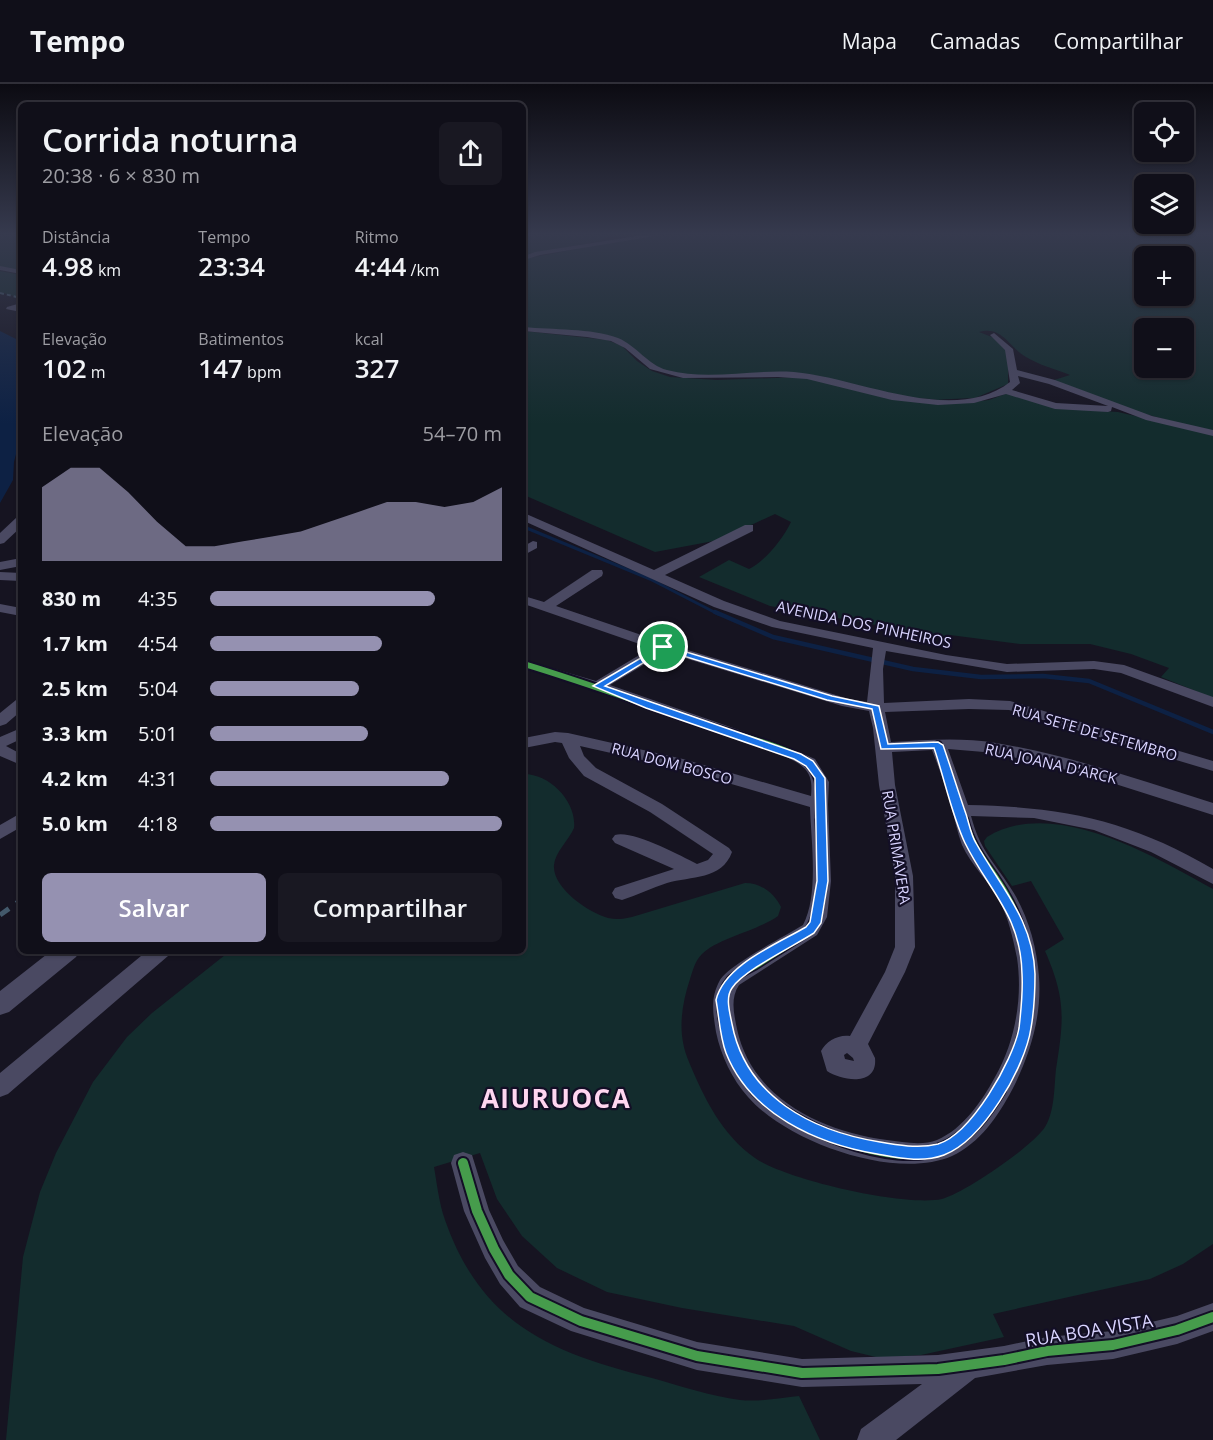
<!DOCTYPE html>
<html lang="pt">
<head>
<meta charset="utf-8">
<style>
	body { margin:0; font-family:"Open Sans",sans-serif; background:#191822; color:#f1f3f6; height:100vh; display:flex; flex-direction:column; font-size:22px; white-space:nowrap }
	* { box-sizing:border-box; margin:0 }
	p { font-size:20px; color:#9c9ca2 }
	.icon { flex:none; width:33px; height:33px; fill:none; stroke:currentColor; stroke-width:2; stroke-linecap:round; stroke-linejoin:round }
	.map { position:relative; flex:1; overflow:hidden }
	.drawer { position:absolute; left:18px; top:18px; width:508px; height:852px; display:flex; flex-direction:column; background:#100f19; border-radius:9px; box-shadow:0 2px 4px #0004,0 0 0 2px #302f38 }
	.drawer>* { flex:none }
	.tools { position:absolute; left:1134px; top:18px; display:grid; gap:12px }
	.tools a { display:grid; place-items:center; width:60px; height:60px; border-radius:9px; background:#100f19; box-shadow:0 2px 4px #0004,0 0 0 2px #302f38; font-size:30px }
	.pin { position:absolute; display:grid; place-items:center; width:51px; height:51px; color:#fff; margin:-26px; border:3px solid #fff; border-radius:50%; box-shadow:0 2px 6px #0007 }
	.round { display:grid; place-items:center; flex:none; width:63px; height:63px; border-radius:9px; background:#191822 }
	.headline { display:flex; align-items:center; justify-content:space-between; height:102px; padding:0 24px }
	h1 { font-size:33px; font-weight:600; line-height:45px }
	.metrics { display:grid; grid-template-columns:repeat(3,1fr); gap:9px; height:102px; padding:6px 24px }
	.metrics div { display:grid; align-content:center }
	.metrics b { font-size:26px; font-weight:600 }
	.metrics small { font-size:16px; font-weight:400 }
	.metrics p { font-size:16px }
	.chart { height:168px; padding:12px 24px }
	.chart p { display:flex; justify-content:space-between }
	.chart svg { width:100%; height:108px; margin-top:6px; fill:#9591b1; opacity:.7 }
	.cta { display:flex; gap:12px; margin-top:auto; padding:12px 24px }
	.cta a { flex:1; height:69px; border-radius:9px; background:#9591b1; color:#fff; font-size:24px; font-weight:600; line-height:69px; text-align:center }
	.cta a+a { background:#191822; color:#f1f3f6 }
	ul { padding:0 24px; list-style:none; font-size:20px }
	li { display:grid; grid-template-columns:96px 72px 1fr; align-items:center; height:45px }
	li i { height:15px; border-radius:8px; background:#9591b1 }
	header { display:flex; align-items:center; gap:36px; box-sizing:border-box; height:84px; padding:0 30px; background:#100f19; border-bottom:2px solid #302f38 }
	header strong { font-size:28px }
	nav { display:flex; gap:33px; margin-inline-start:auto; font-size:21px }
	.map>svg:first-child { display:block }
	.green { fill:#132c2d; fill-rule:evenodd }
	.water { fill:#0d2144 }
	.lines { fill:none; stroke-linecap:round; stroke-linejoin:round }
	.stream-far1 { stroke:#0d2144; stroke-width:3 }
	.stream { stroke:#0d2144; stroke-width:4.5 }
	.minor { fill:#4a4962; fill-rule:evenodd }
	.tertiary { fill:#4a4962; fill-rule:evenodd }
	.rail-far1 { stroke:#43596b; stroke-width:2; stroke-dasharray:4 3; stroke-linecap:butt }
	.rail { stroke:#43596b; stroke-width:5; stroke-dasharray:11 9; stroke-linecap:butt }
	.cycleway-far2-casing { stroke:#130f26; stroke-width:10 }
	.cycleway-far1-casing { stroke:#130f26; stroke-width:11 }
	.cycleway-casing { stroke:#130f26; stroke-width:14 }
	.cycleway-far2 { stroke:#469c4c; stroke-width:6 }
	.cycleway-far1 { stroke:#469c4c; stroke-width:8 }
	.cycleway { stroke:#469c4c; stroke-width:10 }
	.route { fill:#1a73e8; stroke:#fff; stroke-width:1.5; fill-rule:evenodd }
	.labels { text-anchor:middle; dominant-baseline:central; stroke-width:4.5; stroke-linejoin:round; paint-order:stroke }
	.street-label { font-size:15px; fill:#d9d4ff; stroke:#130f26 }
	.near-street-label { font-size:18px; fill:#d9d4ff; stroke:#130f26 }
	.near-district-label { font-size:26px; font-weight:bold; letter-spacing:1.5px; fill:#ffd6f0; stroke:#130f26 }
</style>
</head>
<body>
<header>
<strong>Tempo</strong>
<nav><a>Mapa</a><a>Camadas</a><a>Compartilhar</a></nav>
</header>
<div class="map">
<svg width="1213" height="1356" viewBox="0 0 1213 1356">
	<rect width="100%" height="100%" fill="#161421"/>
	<path class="green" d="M0 151H21V187L0 183Z
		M524 151H606L609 152 600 157 524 171Z
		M676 151H1213V348L1141 329 1051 297 1070 291C1055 285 1039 281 1026 273 1009 263 1002 241 979 248L997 255 1008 267V300L975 314 928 316 909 314 808 290 729 293 679 290 661 286 621 257 524 245V175L634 154ZM1144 172H1184V212H1144ZM1144 244H1184V284H1144Z
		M0 187 21 191V214L0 208Z
		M524 247 607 256 622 262 637 277 652 287 670 293 717 296 803 293 878 311 970 318 989 316 1008 309 1056 324 1118 328 1213 350V614L1161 593 1169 584 1131 570 1090 560H1020L950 551 949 554 770 522 699 493 729 476 749 485C765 477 783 455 791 438L775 430 719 456 655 468 524 411Z
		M524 690C550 690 577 718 574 744 569 756 555 768 554 781 552 804 589 829 608 834 616 836 624 835 632 833L745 799C761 799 774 809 781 823L778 832C757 847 718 854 702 870 695 877 693 886 690 895 681 923 677 950 689 978 704 1014 722 1051 755 1074 786 1096 905 1123 942 1115 965 1109 1033 1062 1045 1043 1055 1027 1054 1003 1056 985 1064 935 1066 915 1045 867L1064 855 1031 797 1012 802 985 762 984 757 987 753C1053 712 1154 772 1213 805V1160L1183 1180 1150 1195 993 1230 1004 1253 921 1271 880 1274 851 1267 794 1242 682 1224 607 1208 557 1184 522 1152 497 1115 480 1069 434 1083C437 1100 439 1119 445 1136 482 1241 552 1269 652 1294 680 1302 711 1312 740 1316 760 1318 780 1314 799 1312L820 1356H6L23 1173 40 1108 56 1069 93 998 127 953 152 929 230 867H524Z"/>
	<path class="water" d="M0 247 16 255 21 260V350L14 378 13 396 0 419Z"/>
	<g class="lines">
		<path class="stream-far1" d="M524 443 650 495 718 530"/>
		<path class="stream" d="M715 528 773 553 913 585 981 593 1043 592 1089 597 1213 648"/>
		<path class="minor" d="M643 151H661L540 171 524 176V172L535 168Z
			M21 219V228L6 225 7 223Z
			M524 243C553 246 591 244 618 254 637 262 648 281 667 286 709 297 752 285 794 288 857 293 953 342 1010 298L1005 266 990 251 994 249 1013 265 1017 286 1055 296 1152 332 1213 346V352L1146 336 1112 323 1111 327 1108 328 1055 325 1006 310 974 319 938 321 892 316 807 295 778 293 683 294 650 285 625 264 611 257 587 253 524 247ZM1018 292 1049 300 1108 322 1056 319 1012 306 1020 299Z
			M524 429 654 486 745 441H753V447L665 491 724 517 780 537 946 571 1007 580 1094 577 1124 581 1213 613V623L1121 589 1094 585 1007 588 886 567 883 585 884 619 969 615 1010 617 1213 677V687L1009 626 969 625 885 628 891 658C926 656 961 653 996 659 1070 671 1142 697 1213 719V731L1087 691 996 669 948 665 968 721C1064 723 1129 736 1213 785V800L1151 768 1094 746 1034 734 971 732C980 766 992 775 1010 803 1027 828 1037 862 1039 893 1042 932 1030 971 1012 1006 998 1032 980 1059 952 1072 895 1097 787 1058 748 1013 732 995 721 972 716 948 713 929 710 914 720 896 729 881 785 852 803 841 819 811 811 757 810 723L673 683 580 662 584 672 596 684 662 720 729 764 732 768C722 796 691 792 667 799 652 804 637 811 622 816L615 814 612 809 615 804 674 785 615 759 612 755 615 751C633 746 679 771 697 780L708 776 713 770 650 728 584 692 569 674 562 659 555 658 524 664V654L555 648 568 649 683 675 811 712C812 701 812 691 803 683 789 670 742 658 723 651 656 629 591 605 524 584V576L596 597 651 564 524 520V512L544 518 592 486H602L603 489 602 492 556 522 668 560 849 615 867 618 873 564 772 543 714 523 524 437ZM665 568 842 622 869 627 873 644 879 701 895 792V863L885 888 850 952C839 950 826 957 821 967L827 987C842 997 878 1003 875 974L868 960 905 888 915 863 913 792 895 701 892 668 932 666C939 684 946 703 951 722 955 735 957 748 962 761 971 781 987 795 998 814 1008 832 1013 854 1017 874 1023 914 1015 958 995 993 982 1017 963 1045 937 1056 922 1062 903 1058 887 1056 822 1047 752 1015 737 945 734 930 730 915 739 901L817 851 827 833 831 797 828 720 829 698 815 675 788 663 610 601ZM847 969 853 974 854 977 845 975 844 971Z
			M21 432V443L4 459 0 460V449L17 433Z
			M533 457 537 458V464L524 471V462Z
			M21 474V482L0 486V478Z
			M0 488 21 489V497L0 496Z
			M0 520 21 524V532L0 528Z
			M21 614V627L6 640 0 642V629L16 616Z
			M21 644V655L6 662 21 670V681L0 672V653Z
			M21 729V743L0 755V741Z
			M147 867H171L168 872 8 1010 0 1013V989Z
			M463 1068 472 1071 489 1126 503 1156 518 1182 540 1203 584 1224 697 1258 802 1275 938 1271 1004 1262 1047 1253 1113 1247 1177 1232 1213 1219V1247L1177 1260 1113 1275 1047 1281 975 1294 896 1356H857L861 1345 922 1300 802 1303 697 1286 571 1247 520 1223 500 1200 485 1174 464 1127 451 1079 454 1071Z"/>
		<path class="tertiary" d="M0 182 21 186V190L0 186Z
			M51 867H80L76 873 9 928 0 931V907Z"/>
		<path class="rail-far1" d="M0 209 21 214"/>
		<path class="rail" d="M0 831 21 816"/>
		<g class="cycleway-far2-casing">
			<path id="cycleway-far2" d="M524 580C587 599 649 622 712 643 733 650 798 666 810 681 825 698 819 717 820 738
				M938 661 964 738"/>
		</g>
		<g class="cycleway-far1-casing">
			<path id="cycleway-far1" d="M964 736C972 769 991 784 1006 812 1041 873 1033 948 999 1007
				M757 1007C739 984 706 924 731 896 737 890 747 885 755 881 773 869 792 858 810 846 828 813 821 772 820 736"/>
		</g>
		<g class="cycleway-casing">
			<path id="cycleway" d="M756 1006C792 1043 892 1086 943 1064 969 1053 986 1029 1000 1006
				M463 1079 477 1127 494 1165 509 1191 530 1213 581 1237 697 1272 802 1289 938 1285 1004 1276 1047 1267 1113 1261 1177 1246 1213 1233"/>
		</g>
		<use href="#cycleway-far2" class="cycleway-far2"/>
		<use href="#cycleway-far1" class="cycleway-far1"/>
		<use href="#cycleway" class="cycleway"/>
	</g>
	<linearGradient id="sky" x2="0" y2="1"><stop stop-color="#0c0b12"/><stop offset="0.44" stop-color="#363a4e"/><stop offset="1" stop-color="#363a4e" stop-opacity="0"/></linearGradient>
	<rect width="1213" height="340" fill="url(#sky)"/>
	<path class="route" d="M663 561 832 612 879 622 888 660 938 658 943 661C951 684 958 707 966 730 969 739 971 751 976 759 1001 804 1033 835 1035 890 1035 907 1034 927 1031 944 1025 984 983 1056 944 1071 922 1079 900 1074 877 1070 817 1060 750 1030 726 969 720 953 719 933 716 916 724 881 777 860 806 843L810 838 817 797 815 694 806 682 794 675 646 624 593 602ZM664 566 827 616 872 625 881 665 934 664C944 693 952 732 965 759 988 806 1021 831 1022 890 1023 907 1021 927 1019 944 1013 977 971 1050 938 1060 918 1065 900 1061 880 1058 812 1047 746 1013 732 940 730 929 725 914 732 904 744 886 794 862 814 849L821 839 828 797 825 694 813 677 801 670 605 602Z"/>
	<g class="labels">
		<g class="street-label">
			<text transform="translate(864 540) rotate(12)">AVENIDA DOS PINHEIROS</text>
			<text transform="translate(1095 648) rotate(16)">RUA SETE DE SETEMBRO</text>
			<text transform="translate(672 679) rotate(15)">RUA DOM BOSCO</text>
			<text transform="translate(1051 679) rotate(13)">RUA JOANA D'ARCK</text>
			<text transform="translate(897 763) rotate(81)">RUA PRIMAVERA</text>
		</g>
		<g class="near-street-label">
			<text transform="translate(1089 1246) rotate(-9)">RUA BOA VISTA</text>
		</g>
		<g class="near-district-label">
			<text x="556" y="1014">AIURUOCA</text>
		</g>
	</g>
</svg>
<div class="tools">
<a><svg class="icon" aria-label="locate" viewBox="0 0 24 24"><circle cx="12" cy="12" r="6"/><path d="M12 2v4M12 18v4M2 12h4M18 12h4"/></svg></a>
<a><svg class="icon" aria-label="layers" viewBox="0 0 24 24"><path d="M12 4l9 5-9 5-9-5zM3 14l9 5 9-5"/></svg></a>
<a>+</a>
<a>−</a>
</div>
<div class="pin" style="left:663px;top:563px;background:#1e9e55"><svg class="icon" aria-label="arrive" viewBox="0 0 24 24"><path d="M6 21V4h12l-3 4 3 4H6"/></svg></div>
<section class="drawer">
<div class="headline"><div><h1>Corrida noturna</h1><p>20:38 · 6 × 830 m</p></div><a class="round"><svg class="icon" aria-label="share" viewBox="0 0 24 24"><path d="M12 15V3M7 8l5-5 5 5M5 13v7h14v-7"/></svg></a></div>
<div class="metrics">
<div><p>Distância</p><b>4.98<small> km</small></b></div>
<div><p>Tempo</p><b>23:34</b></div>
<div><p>Ritmo</p><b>4:44<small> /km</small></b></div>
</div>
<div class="metrics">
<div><p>Elevação</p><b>102<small> m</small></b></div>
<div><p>Batimentos</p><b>147<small> bpm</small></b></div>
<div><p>kcal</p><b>327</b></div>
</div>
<div class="chart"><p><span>Elevação</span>54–70 m</p>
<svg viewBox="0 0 160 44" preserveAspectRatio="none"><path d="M0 44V14L10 6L20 6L30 16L40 28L50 38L60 38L70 36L80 34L90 32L100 28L110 24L120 20L130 20L140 22L150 20L160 14V44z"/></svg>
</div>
<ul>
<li><b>830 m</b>4:35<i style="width:77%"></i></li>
<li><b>1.7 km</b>4:54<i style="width:59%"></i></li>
<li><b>2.5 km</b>5:04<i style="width:51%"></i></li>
<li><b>3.3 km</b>5:01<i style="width:54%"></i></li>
<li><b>4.2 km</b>4:31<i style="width:82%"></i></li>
<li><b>5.0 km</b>4:18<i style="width:100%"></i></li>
</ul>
<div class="cta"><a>Salvar</a><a>Compartilhar</a></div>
</section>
</div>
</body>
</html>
